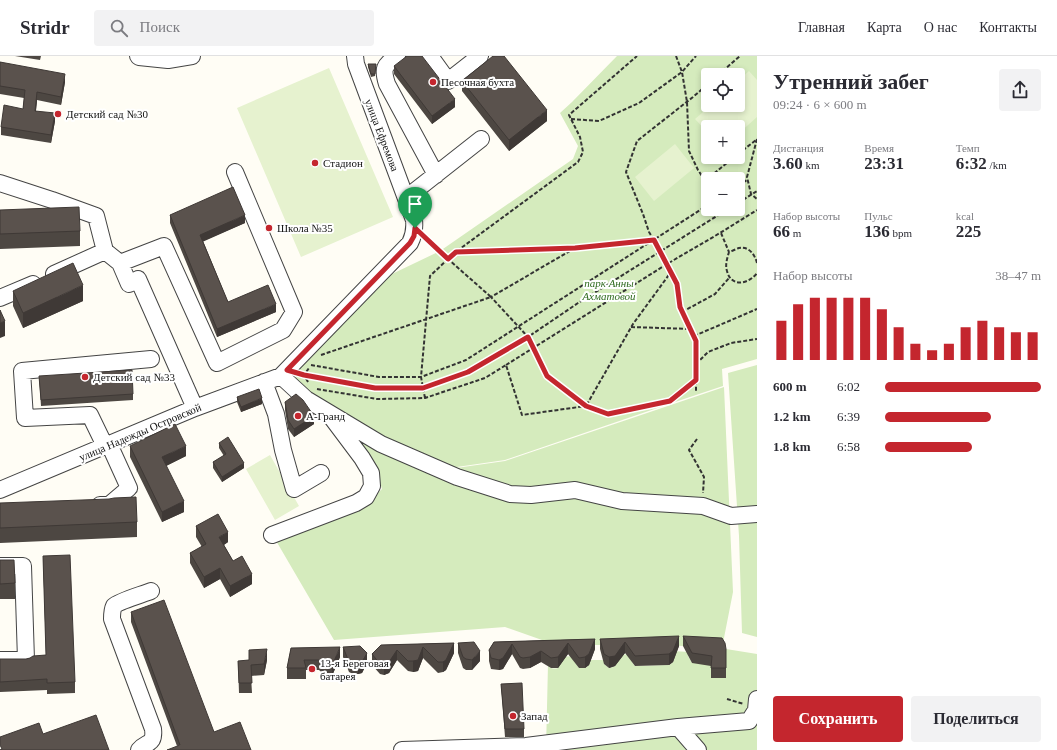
<!DOCTYPE html>
<html lang="ru">
<head>
<meta charset="utf-8">
<style>
	body { margin:0; font-family:"Times New Roman",serif; background:#f2f2f3; color:#2b2b33; height:100vh; display:flex; flex-direction:column; font-size:15px; white-space:nowrap }
	* { box-sizing:border-box; margin:0 }
	p { font-size:13px; color:#7c7c81 }
	.icon { flex:none; width:22px; height:22px; fill:none; stroke:currentColor; stroke-width:2; stroke-linecap:round; stroke-linejoin:round }
	.map { position:relative; flex:1; overflow:hidden }
	.drawer { display:flex; flex-direction:column; background:#fff; width:300px }
	.drawer>* { flex:none }
	.controls { position:absolute; left:701px; top:12px; display:grid; gap:8px }
	.controls a { display:grid; place-items:center; width:44px; height:44px; border-radius:4px; background:#fff; box-shadow:0 2px 6px #0003; font-size:20px }
	.pin { position:absolute; display:grid; place-items:center; width:34px; height:34px; color:#fff; margin:-41px -17px; border-radius:50% 50% 50% 0; rotate:-45deg; box-shadow:0 0 4px #0007 }
	.pin .icon { rotate:45deg }
	.round { display:grid; place-items:center; flex:none; width:42px; height:42px; border-radius:4px; background:#f2f2f3 }
	.headline { display:flex; align-items:center; justify-content:space-between; height:68px; padding:0 16px }
	h1 { font-size:22px; font-weight:800; line-height:30px }
	.stats { display:grid; grid-template-columns:repeat(3,1fr); gap:6px; height:68px; padding:4px 16px }
	.stats div { display:grid; align-content:center }
	.stats b { font-size:17px; font-weight:800 }
	.stats small { font-size:11px; font-weight:400 }
	.stats p { font-size:11px }
	.chart { height:112px; padding:8px 16px }
	.chart p { display:flex; justify-content:space-between }
	.chart svg { width:100%; height:72px; margin-top:4px; stroke:#c4262e; stroke-width:6 }
	.primary-button { display:flex; gap:8px; margin-top:auto; padding:8px 16px }
	.primary-button a { flex:1; height:46px; border-radius:4px; background:#c4262e; color:#fff; font-size:16px; font-weight:800; line-height:46px; text-align:center }
	.primary-button a+a { background:#f2f2f3; color:#2b2b33 }
	ul { padding:0 16px; list-style:none; font-size:13px }
	li { display:grid; grid-template-columns:64px 48px 1fr; align-items:center; height:30px }
	li i { height:10px; border-radius:5px; background:#c4262e }
	header { display:flex; align-items:center; gap:24px; box-sizing:border-box; height:56px; padding:0 20px; background:#fff; border-bottom:1px solid #e1e1e2 }
	header strong { font-size:19px }
	nav { display:flex; gap:22px; margin-inline-start:auto; font-size:14px }
	.search { width:280px; height:36px; background:#f2f2f3; display:flex; align-items:center; gap:10px; box-sizing:border-box; padding:0 14px; border-radius:4px; color:#7c7c81; font-size:15px }
	main { display:flex; flex:1; min-height:0 }
	.map>svg:first-child { display:block }
	.green { fill:#d5ebbd; fill-rule:evenodd }
	.pitch { fill:#e6f2cf }
	.lines { fill:none; stroke-linecap:round; stroke-linejoin:round }
	.minor-casing { stroke:#444; stroke-width:18 }
	.path { stroke:#333; stroke-width:2; stroke-dasharray:4 2; stroke-linecap:butt }
	.minor { stroke:#fff; stroke-width:16 }
	.wall { fill:#4d4742 }
	.shaded-wall { fill:#3f3936 }
	.building { fill:#5a524d; stroke:#3f3936 }
	.route-casing { stroke:#fff; stroke-width:8 }
	.route { stroke:#c4262e; stroke-width:5 }
	.poi-dot { fill:#c4262e; stroke:#fff; stroke-width:1.5 }
	.labels { text-anchor:middle; dominant-baseline:central; stroke-width:4; stroke-linejoin:round; paint-order:stroke }
	.poi-label { font-size:11px; fill:#111; stroke:#fff; text-anchor:start }
	.street-label { font-size:11px; fill:#111; stroke:#fff }
	.park-label { font-size:11px; font-style:italic; fill:#2f6b1f; stroke:#fff }
</style>
</head>
<body>
<header>
<strong>Stridr</strong>
<div class="search"><svg class="icon" aria-label="search" viewBox="0 0 24 24"><circle cx="10" cy="10" r="6"/><path d="M15 15l6 6"/></svg>Поиск</div>
<nav><a>Главная</a><a>Карта</a><a>О нас</a><a>Контакты</a></nav>
</header>
<main>
<div class="map">
<svg width="757" height="694" viewBox="0 0 757 694">
	<rect width="100%" height="100%" fill="#fffdf5"/>
	<path class="green" d="M617 0H757V303L722 313 723 330 672 347 505 404 443 413 382 385 297 330 295 316 312 298 392 218 440 195 573 103 578 90 560 57 572 46ZM708 19H738V49H708ZM708 71H738V101H708ZM708 123H738V153H708Z
		M757 309V581L742 577 739 480 728 317Z
		M724 331 733 536 722 592 663 589H577L542 584 505 571 334 584 275 483 365 449 382 433 376 413 350 379 428 416 505 405Z
		M726 593 757 598V694H546L548 608C549 613 554 613 558 612L559 601 575 600V606L579 612H582L587 611 590 606 589 604H604V608L609 612 615 610C618 606 618 603 617 598L633 599C631 604 631 606 635 610L669 609C675 605 675 601 673 595L689 596 688 600 692 607 708 604 726 622Z"/>
	<path class="pitch" d="M329 12 393 161 301 201 237 52Z
		M749 15 757 24V61L738 78V71H708V77L695 63 711 49H738V25Z
		M675 88 694 112 654 145 635 121Z
		M270 399 299 450 275 464 246 413Z"/>
	<g class="lines">
		<g class="minor-casing">
			<path id="minor" d="M138 0 139 1 168 4 192 0
				M397 0C384 10 382 12 387 28L436 119
				M430 0 448 25 480 0
				M0 127 52 144 96 160 105 195 120 207 129 228 138 223 195 352
				M406 142 481 83
				M120 207 164 190 217 307 283 274 294 256 235 116
				M54 218 105 195
				M0 242 33 228
				M281 320 306 343 381 388 457 421 510 438 531 439 575 434 622 445 703 450 731 460 757 458
				M264 326 276 358 283 394 294 433 321 417
				M105 390 90 359 25 362 22 315 151 303
				M0 434 195 352 281 320 410 187C414 179 415 173 414 164L356 8 355 0
				M100 449H109L129 432 109 388
				M272 479 356 447 366 441 372 430 371 417 362 402 332 362
				M0 510H23L26 604H0
				M139 694C146 685 155 690 153 673L112 563C112 559 112 554 114 550 119 545 144 538 151 535
				M402 694 526 690 678 671
				M698 694 678 671 749 665 756 654 757 643"/>
		</g>
		<path class="path" d="M676 0 682 16 687 46 689 95 698 114 708 129
			M718 19 740 0
			M571 63 599 65 639 47 682 16 696 0
			M757 83 747 121 751 138 757 143
			M738 98 756 84
			M705 125 734 101
			M738 130 747 124
			M738 147 757 135
			M721 177 729 196
			M654 184 649 176 643 158 626 116 637 85 693 41 708 28
			M457 195 578 106 583 96 580 81 569 59 637 0
			M757 207C755 199 749 190 739 192 736 193 732 195 729 196 727 203 725 209 727 215 731 232 749 228 757 217
			M671 216 677 228 680 251 696 285V336
			M682 256 715 238 730 221
			M631 271 691 273
			M694 280 757 253
			M321 299 491 241 448 203 456 196 575 192 654 184 671 216 633 268 586 350 547 320 528 281 491 241 575 192
			M696 308 708 296 731 287 757 283
			M311 309 379 321H421L466 304 708 149
			M506 309 667 208 720 177 757 154
			M304 319 375 331 423 332 468 316 528 281 578 247 728 153
			M308 326 304 319 309 312
			M317 333 377 343 425 342 485 322 506 309 522 359 586 350 608 358 670 345 696 324
			M425 342 421 321 430 220 448 203 426 182
			M697 383 689 394 704 421 703 437
			M727 643 737 646 744 648"/>
		<use href="#minor" class="minor"/>
	</g>
	<path class="wall" d="M15 0H41L40 4Z
		M0 6 65 26 61 49 37 44 36 55 55 65 51 87 1 79V71L23 53 24 42 0 38Z
		M368 8H376L375 20 371 21 368 11Z
		M394 10 455 51 432 68 394 18Z
		M462 25 547 65 509 95 462 35Z
		M0 154 80 175V190L0 193Z
		M170 159 245 167 203 185 228 246 276 256 217 281 170 167Z
		M13 235 83 245 23 272 13 250Z
		M39 320 133 338V344L41 350Z
		M237 341 262 348 241 356 237 346Z
		M285 346 314 368 294 381 288 373 285 354Z
		M219 387 244 412 222 426 213 412V406L224 400 219 392Z
		M130 390 186 400 166 410 184 456 162 466 130 401Z
		M0 447 137 466V481L0 487Z
		M196 470 228 486 224 489 233 505 252 528 230 541 220 523 204 532 190 507V497L202 491 196 481Z
		M43 500 75 626V637L47 638V634L0 636V603H26L46 599Z
		M0 504 15 527V543H0Z
		M131 556 214 676 177 690 131 566Z
		M683 580 726 593V622H711V610L692 607 683 590Z
		M595 583V593L589 609 585 612H579L568 598 558 612H551L541 606 530 612 523 613 520 612 512 598 503 613 499 614 491 613 489 605V594L494 586Z
		M600 583 679 590 673 606 669 609 635 610 625 597 615 610 609 612 604 608 600 593Z
		M454 587V597L446 614 443 616 438 617 423 602 418 615 413 616 408 615 397 604 389 617 384 619 380 618 372 609V598L381 589Z
		M458 587 480 605 472 614H466L463 612 458 597Z
		M343 591 367 607 362 617 358 618H353L349 616 343 601Z
		M291 592 340 601 332 620 327 621 319 614H306V623H287V612Z
		M267 604 264 619 251 620 252 637H239L238 605Z
		M501 628 524 673V681H505Z"/>
	<path class="shaded-wall" d="M65 18V26L61 49V41Z
		M37 36V44L35 63V55Z
		M455 43V51L432 68V60Z
		M547 54V65L509 95V84Z
		M55 57V65L51 87V79Z
		M245 159V167L200 187V179Z
		M83 229V245L23 272V257Z
		M276 248V256L217 281V273Z
		M5 265V280L0 282V267Z
		M262 342V348L241 356V351Z
		M314 360V368L294 381V373Z
		M186 390V400L162 412V401Z
		M244 407V412L222 426V421Z
		M184 445V456L162 466V456Z
		M228 476V486L219 492V481Z
		M220 512V523L204 532V521Z
		M252 518V528L230 541V530Z
		M679 580V590L673 606 669 609V598Z
		M595 583V593L589 609 585 612V601Z
		M625 586V597L615 610 609 612V601Z
		M454 587V597L446 614 443 616V606Z
		M568 587V598L558 612V601Z
		M512 588V598L503 613 499 614V604Z
		M340 591V601L332 620V610Z
		M423 591V602L418 615 413 616V605Z
		M267 593V604L264 619V608Z
		M397 594V604L389 617 384 619V608Z
		M480 595V605L472 614V604Z
		M541 595V606L530 612V601Z
		M367 597V607L362 617 358 618V608Z"/>
	<path class="building" d="M407 0H422L455 43 432 60 394 10Z
		M493 0H504L547 54 509 84 462 25Z
		M0 6 65 18 61 41 37 36 35 55 55 57 51 79 1 71 4 49 23 53 25 34 0 30Z
		M368 8H376L375 18H371Z
		M233 131 245 159 200 179 228 246 268 229 276 248 217 273 170 159Z
		M79 151 80 175 0 178V154Z
		M73 207 83 229 23 257 13 235Z
		M0 254 5 265 0 267Z
		M132 314 133 338 41 344 39 320Z
		M259 333 262 342 241 351 237 341Z
		M296 338 303 344 314 360 294 373 288 364 285 346Z
		M175 368 186 390 162 401 184 445 162 456 130 390Z
		M228 381 244 407 222 421 213 406 226 398 219 387Z
		M136 441 137 466 0 472V447L109 443 114 442Z
		M218 458 228 476 219 481 233 505 242 500 252 518 230 530 220 512 204 521 190 497 206 488 196 470Z
		M70 499 75 626 47 627V623L0 626V603H26L30 602 33 600 46 599 43 500Z
		M0 504H14L15 527 0 528Z
		M164 544 214 676 240 666 251 694H167L180 689 131 556Z
		M679 580 673 595 669 598 635 600 625 586 615 600 609 601 604 598 600 583Z
		M683 580 722 582 725 587 726 593V612H711L712 600 692 597Z
		M595 583 589 598 585 601 579 602 568 587 558 601 551 602 541 595 530 601 523 602 520 601 512 588 503 602 499 604 491 602 489 594 494 586Z
		M474 586 480 595 472 604 466 603 463 601 458 587Z
		M454 587 446 604 443 606H438L423 591 418 604 413 605H408L397 594 389 606 384 608H380L372 598 381 589Z
		M360 590 367 597 362 606 358 608H353L349 606 343 591Z
		M340 591 332 610H327L319 604H304L306 612H287L291 592Z
		M267 593 264 608 251 609 252 627H239L238 605 249 604V594Z
		M522 627 524 673H505L501 628Z
		M96 659 109 694H0L2 693 0 689V681L39 667 43 678Z"/>
	<g class="lines">
		<g class="route-casing">
			<path id="route" d="M415 172 448 203 456 196 575 192 654 184 677 228 680 251 696 285V324L670 345 608 358 586 350 547 320 528 281 468 316 423 332H375L304 319 287 314 410 187 414 180Z"/>
		</g>
		<use href="#route" class="route"/>
	</g>
	<g class="poi-dot">
		<circle cx="433" cy="26" r="4"/>
		<circle cx="58" cy="58" r="4"/>
		<circle cx="315" cy="107" r="4"/>
		<circle cx="269" cy="172" r="4"/>
		<circle cx="85" cy="321" r="4"/>
		<circle cx="298" cy="360" r="4"/>
		<circle cx="312" cy="613" r="4"/>
		<circle cx="513" cy="660" r="4"/>
	</g>
	<g class="labels">
		<g class="poi-label">
			<text x="441" y="26">Песочная бухта</text>
			<text x="66" y="58">Детский сад №30</text>
			<text x="323" y="107">Стадион</text>
			<text x="277" y="172">Школа №35</text>
			<text x="93" y="321">Детский сад №33</text>
			<text x="306" y="360">А-Гранд</text>
			<text x="320" y="607">13-я Береговая<tspan x="320" dy="13">батарея</tspan></text>
			<text x="521" y="660">Запад</text>
		</g>
		<g class="street-label">
			<text transform="translate(382 79) rotate(69)">улица Ефремова</text>
			<text transform="translate(140 376) rotate(-23)">улица Надежды Островской</text>
		</g>
		<g class="park-label">
			<text x="609" y="227">парк Анны<tspan x="609" dy="13">Ахматовой</tspan></text>
		</g>
	</g>
</svg>
<div class="controls">
<a><svg class="icon" aria-label="locate" viewBox="0 0 24 24"><circle cx="12" cy="12" r="6"/><path d="M12 2v4M12 18v4M2 12h4M18 12h4"/></svg></a>
<a>+</a>
<a>−</a>
</div>
<div class="pin" style="left:415px;top:172px;background:#1e9e55"><svg class="icon" aria-label="arrive" viewBox="0 0 24 24"><path d="M6 21V4h12l-3 4 3 4H6"/></svg></div>
</div>
<section class="drawer">
<div class="headline"><div><h1>Утренний забег</h1><p>09:24 · 6 × 600 m</p></div><a class="round"><svg class="icon" aria-label="share" viewBox="0 0 24 24"><path d="M12 15V3M7 8l5-5 5 5M5 13v7h14v-7"/></svg></a></div>
<div class="stats">
<div><p>Дистанция</p><b>3.60<small> km</small></b></div>
<div><p>Время</p><b>23:31</b></div>
<div><p>Темп</p><b>6:32<small> /km</small></b></div>
</div>
<div class="stats">
<div><p>Набор высоты</p><b>66<small> m</small></b></div>
<div><p>Пульс</p><b>136<small> bpm</small></b></div>
<div><p>kcal</p><b>225</b></div>
</div>
<div class="chart"><p><span>Набор высоты</span>38–47 m</p>
<svg viewBox="0 0 160 44" preserveAspectRatio="none"><path d="M5 44V20M15 44V10M25 44V6M35 44V6M45 44V6M55 44V6M65 44V13M75 44V24M85 44V34M95 44V38M105 44V34M115 44V24M125 44V20M135 44V24M145 44V27M155 44V27"/></svg>
</div>
<ul>
<li><b>600 m</b>6:02<i style="width:100%"></i></li>
<li><b>1.2 km</b>6:39<i style="width:68%"></i></li>
<li><b>1.8 km</b>6:58<i style="width:56%"></i></li>
</ul>
<div class="primary-button"><a>Сохранить</a><a>Поделиться</a></div>
</section>
</main>
</body>
</html>
